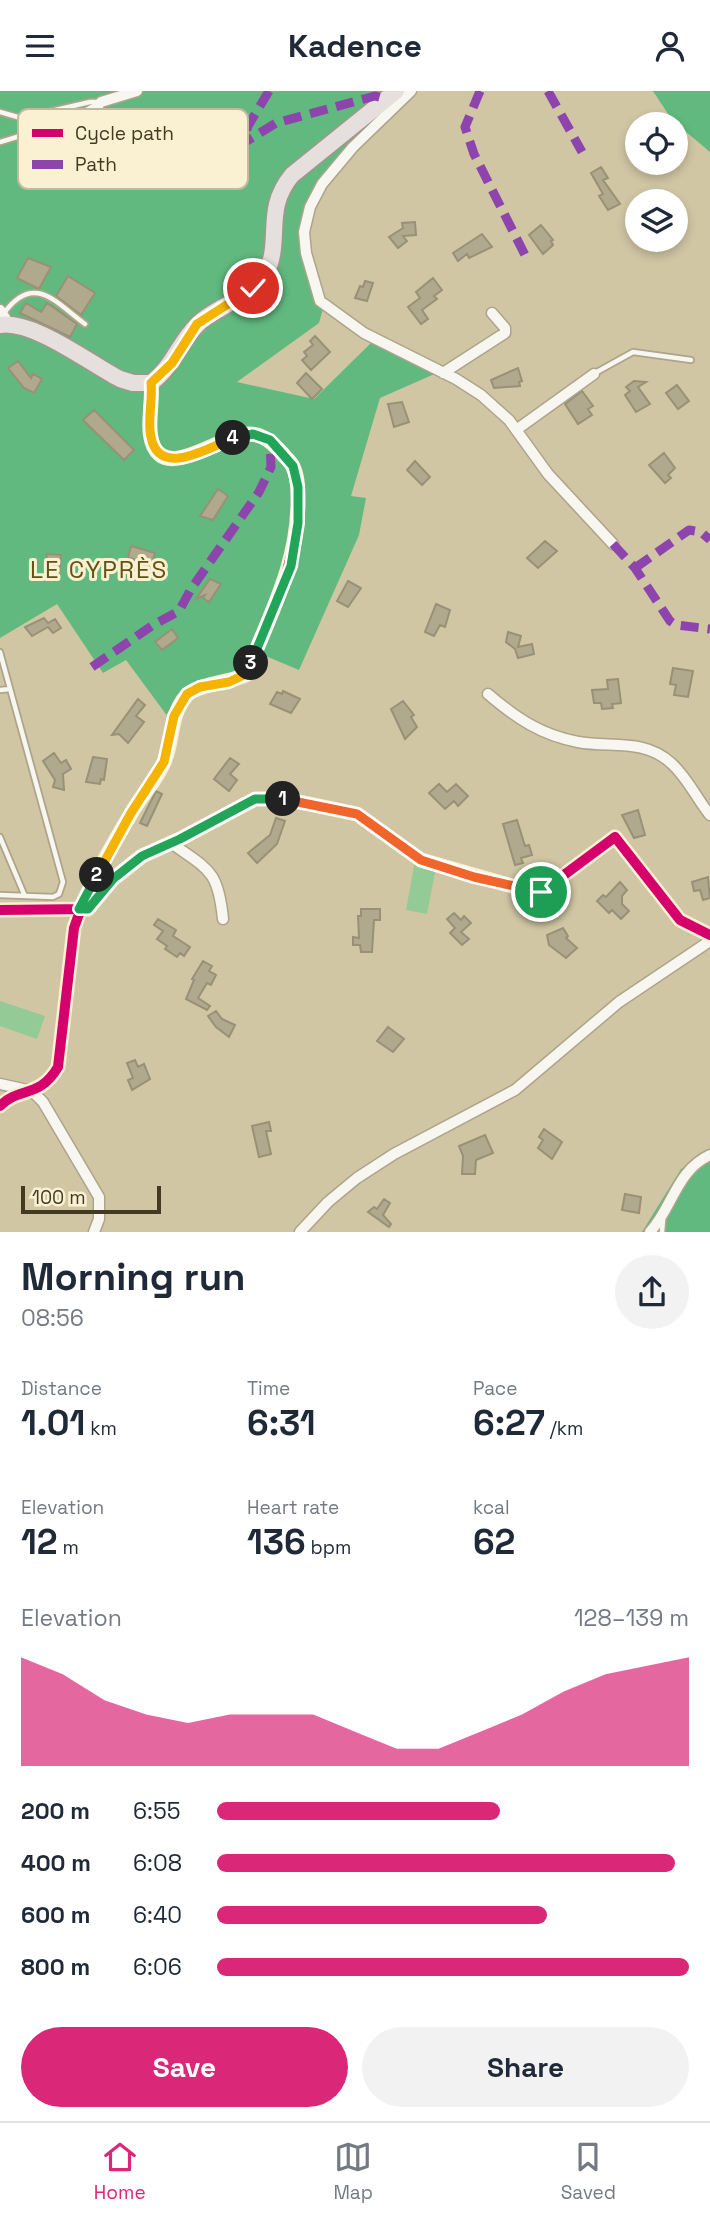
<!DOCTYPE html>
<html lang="en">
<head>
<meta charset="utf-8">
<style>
	body { margin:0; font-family:"Space Grotesk",sans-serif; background:#f2f2f3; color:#1f2937; height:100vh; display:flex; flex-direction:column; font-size:26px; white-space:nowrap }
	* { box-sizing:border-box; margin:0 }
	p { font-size:23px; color:#747a83 }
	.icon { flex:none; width:38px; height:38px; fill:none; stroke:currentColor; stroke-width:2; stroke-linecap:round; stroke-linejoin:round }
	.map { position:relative; height:1141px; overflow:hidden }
	.side { display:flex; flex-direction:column; background:#fff; flex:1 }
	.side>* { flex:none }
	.controls { position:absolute; left:625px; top:21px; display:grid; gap:14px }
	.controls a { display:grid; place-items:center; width:63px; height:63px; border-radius:50%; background:#fff; box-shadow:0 4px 10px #0003; font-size:35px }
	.scale { position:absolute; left:21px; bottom:18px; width:140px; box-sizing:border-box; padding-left:7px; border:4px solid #423a21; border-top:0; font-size:19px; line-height:24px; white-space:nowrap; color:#423a21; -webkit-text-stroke:5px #faf1d3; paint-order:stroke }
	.pin { position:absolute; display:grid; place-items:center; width:60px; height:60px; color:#fff; margin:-30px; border:4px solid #fff; border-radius:50%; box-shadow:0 2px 7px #0007 }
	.km { position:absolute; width:35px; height:35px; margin:-18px; border-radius:50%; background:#222; color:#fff; font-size:19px; line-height:35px; text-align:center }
	.round { display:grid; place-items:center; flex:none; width:74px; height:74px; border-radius:37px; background:#f2f2f3 }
	.head { display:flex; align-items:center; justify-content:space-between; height:119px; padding:0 21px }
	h1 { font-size:38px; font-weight:700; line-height:52px }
	.figures { display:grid; grid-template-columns:repeat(3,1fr); gap:10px; height:119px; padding:7px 21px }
	.figures div { display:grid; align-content:center }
	.figures b { font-size:35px; font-weight:700 }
	.figures small { font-size:19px; font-weight:400 }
	.figures p { font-size:19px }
	.chart { height:196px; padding:14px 21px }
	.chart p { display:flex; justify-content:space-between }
	.chart svg { width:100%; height:126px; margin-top:7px; fill:#db2777; opacity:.7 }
	.primary-button { display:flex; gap:14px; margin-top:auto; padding:14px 21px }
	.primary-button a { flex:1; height:80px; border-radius:42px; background:#db2777; color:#fff; font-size:28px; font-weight:700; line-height:80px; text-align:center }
	.primary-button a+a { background:#f2f2f3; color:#1f2937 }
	ul { padding:0 21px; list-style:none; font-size:23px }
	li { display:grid; grid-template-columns:112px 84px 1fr; align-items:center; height:52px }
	li i { height:18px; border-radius:9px; background:#db2777 }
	header { display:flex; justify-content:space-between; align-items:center; height:91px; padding:0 21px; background:#fff; font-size:32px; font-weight:700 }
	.dock { display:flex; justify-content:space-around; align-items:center; height:98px; border-top:2px solid #e0e1e3; background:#fff; font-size:19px; color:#747a83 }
	.dock a { display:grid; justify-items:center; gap:4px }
	.dock .current { color:#db2777 }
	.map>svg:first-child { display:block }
	.green { fill:#94ca95 }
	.forest { fill:#61b97f }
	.building { fill:#b1a98e; stroke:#989176; stroke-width:2 }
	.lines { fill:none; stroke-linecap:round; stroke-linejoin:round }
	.lane-casing { stroke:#ada48a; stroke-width:8 }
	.street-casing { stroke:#ada48a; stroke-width:13 }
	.primary-casing { stroke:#a4968c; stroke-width:19 }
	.lane { stroke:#f8f6f1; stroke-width:4.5 }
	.street { stroke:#f8f6f1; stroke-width:10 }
	.primary { stroke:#e5dfde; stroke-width:16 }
	.quiet { stroke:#8e44ad; stroke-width:9; stroke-dasharray:18 9; stroke-linecap:butt }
	.cycleway-casing { stroke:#faf1d3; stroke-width:15 }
	.cycleway { stroke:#d6006c; stroke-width:10 }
	.split-1-casing { stroke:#fff; stroke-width:14 }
	.split-2-casing { stroke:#fff; stroke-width:14 }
	.split-3-casing { stroke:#fff; stroke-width:14 }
	.split-4-casing { stroke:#fff; stroke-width:14 }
	.split-5-casing { stroke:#fff; stroke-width:14 }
	.split-1 { stroke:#f0652b; stroke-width:9 }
	.split-2 { stroke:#22a559; stroke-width:9 }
	.split-3 { stroke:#f5b400; stroke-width:9 }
	.split-4 { stroke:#22a559; stroke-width:9 }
	.split-5 { stroke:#f5b400; stroke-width:9 }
	.labels { text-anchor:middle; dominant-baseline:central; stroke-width:6; stroke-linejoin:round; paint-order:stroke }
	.neighbourhood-label { font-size:24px; letter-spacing:2px; fill:#625212; stroke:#faf1d3 }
	.key { fill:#faf1d3; stroke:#c3ba9e; stroke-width:2 }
	.key-label { font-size:19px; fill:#423a21 }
</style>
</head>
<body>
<header><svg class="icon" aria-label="menu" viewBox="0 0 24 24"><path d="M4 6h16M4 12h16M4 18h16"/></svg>Kadence<svg class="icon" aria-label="person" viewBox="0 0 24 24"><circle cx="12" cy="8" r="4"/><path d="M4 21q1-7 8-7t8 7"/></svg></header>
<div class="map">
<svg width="710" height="1141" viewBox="0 0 710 1141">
	<rect width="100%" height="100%" fill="#d0c6a4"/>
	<path class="green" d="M415 770 436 776 427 823 406 819Z
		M0 910 45 925 37 948 0 935Z"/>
	<path class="forest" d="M0 0H385L347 32 358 43 308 108 301 137 305 179 324 214 319 232 237 291 314 308 373 250 439 281 380 307 351 405 366 407 359 444 299 579 256 561 238 591 193 600 171 630 126 569 103 582 57 513 0 547Z
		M653 0H710V61L672 29Z
		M710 1060V1141H642L681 1078Z"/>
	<path class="building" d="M601 76 608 87 603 89 620 113 608 119 599 105 603 103 591 82Z
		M415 131 416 144 403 145 407 150 398 157 389 146 403 137 402 132Z
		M541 134 553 149 551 150 553 154 543 163 529 144Z
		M482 143 492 156 469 167 467 163 458 170 453 162Z
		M28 167 51 176 39 198 17 187Z
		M68 185 95 202 81 224 56 205Z
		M433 187 442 199 434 205 437 208 422 219 428 228 421 233 408 216 420 207 416 201Z
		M365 190 373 192 367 210 355 207 360 195 363 196Z
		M26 212 41 221 47 212 77 233 70 246 20 222Z
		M315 245 330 261 311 279 302 269 307 265 304 261 313 254 310 250Z
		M18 270 31 287 33 283 42 288 34 302 24 297 8 277Z
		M518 277 522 290 519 291 520 295 494 297 491 289Z
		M306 282 322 298 312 308 297 292Z
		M634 290 646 291 638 296 650 313 636 321 625 304 630 300 626 296Z
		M677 294 689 310 678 318 666 302Z
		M582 300 593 315 588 318 592 324 578 333 565 313Z
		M402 311 409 331 394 336 388 313Z
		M94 319 134 359 124 369 83 329Z
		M664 362 675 377 668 384 671 387 665 392 649 374Z
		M415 370 430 386 422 394 407 379Z
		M218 398 228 405 213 429 200 425Z
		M545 450 557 460 538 477 527 467Z
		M131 455 155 462 152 472 128 467Z
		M47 463 61 464 59 485 45 484Z
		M210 488 221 493 209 511 203 507 205 504 196 508Z
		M348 490 361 497 348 516 337 510Z
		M436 513 450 519 445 536 440 534 434 545 425 541Z
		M44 527 48 532 55 528 61 537 53 542 48 536 32 545 25 536Z
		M172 538 178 547 162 559 155 551Z
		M508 541 521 545 518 556 532 553 534 563 518 567 515 558 506 551Z
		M673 577 693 580 688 606 674 604 676 594 670 593Z
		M618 588 621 612 612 613 613 617 602 618 601 612H594L592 599 608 598 607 589Z
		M283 600 300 608 291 622 270 613 277 601 282 603Z
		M138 608 145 614 136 625 144 631 128 652 119 643 112 644Z
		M403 610 414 624 411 626 417 636 405 648 391 618Z
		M54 662 61 672 66 669 71 678 63 683 64 699 53 696 55 689 43 670Z
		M93 666 107 668 104 689 101 688 100 693 86 691Z
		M230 667 239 673 230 683 237 689 229 700 214 688Z
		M439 693 447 701 456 693 468 705 458 715 454 710 445 718 429 702Z
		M156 700 162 703 147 735 140 732Z
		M638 719 645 744 634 747 622 724Z
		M276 727 285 730 277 753 257 772 248 762 270 744Z
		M517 729 525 755 529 754 532 764 521 767 523 772 515 774 503 733Z
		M708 786 710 807 703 809 700 799 694 800 692 791Z
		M620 791 627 799 622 805V813L629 820 621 828 612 819 609 822 597 810 603 804 606 806Z
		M361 818H380V829H374L372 861H361L360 854H353V846L359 847 358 825H361Z
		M454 822 461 829 464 825 471 832 461 841 469 848 462 854 450 842 455 837 447 828Z
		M158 828 176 839 173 845 190 856 184 865 180 862 177 866 165 858 167 855 157 848 163 840 154 834Z
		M563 837 568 845 566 847 577 857 566 867 549 854 547 844Z
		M203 870 212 875 209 880 216 884 211 894 207 892 198 907 210 915 207 919 186 908 194 889 192 888Z
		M216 920 222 928 235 934 229 946 216 936 208 925Z
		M388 936 404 948 393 961 377 950Z
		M135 969 138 976 144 973 150 988 132 999 128 989 133 987 127 972Z
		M269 1031 271 1040H266L271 1063 259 1066 252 1035Z
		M544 1038 562 1051 552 1068 538 1057 543 1049 539 1046Z
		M485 1044 493 1062 476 1069 475 1083H462L463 1065 459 1055Z
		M625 1103 641 1106 639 1122 622 1119Z
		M384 1108 390 1112 383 1124 391 1133 389 1136 368 1121 374 1116 377 1118Z"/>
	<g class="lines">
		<g class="lane-casing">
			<path id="lane" d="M0 21 21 27 90 11H100
				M0 51 76 28
				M4 222C34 181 56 212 85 233
				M595 282 633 261 691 269
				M0 561 63 791 59 803 53 806 0 804
				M0 599 10 598
				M0 746 24 803
				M662 1141 663 1129"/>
		</g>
		<g class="street-casing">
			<path id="street" d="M411 0 353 56 322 93 310 116 304 141 306 162 320 210 364 242 456 288 481 304 509 329 548 383 613 453
				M76 28 97 16 101 11 137 0
				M0 219 9 233
				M443 282 505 242V237L492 222
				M516 339 594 283
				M488 603C516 627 541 644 578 651 610 657 644 647 671 672 687 686 697 708 710 724
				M171 752C209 779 218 779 223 828
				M0 819 88 818 113 788 142 765 180 748 255 708H285L357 723 421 769 536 802 541 801 615 746 680 829 710 844
				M0 993 32 1000 43 1011 99 1106V1128L94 1141
				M0 1015C20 995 39 1008 58 976L74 837C87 797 110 758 132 721 141 705 157 689 164 671 174 649 169 625 186 605 195 594 230 591 246 584 270 523 299 472 298 406 298 396 297 382 292 374 290 370 285 366 282 362 270 349 259 340 241 344 221 348 177 378 160 364 142 349 154 313 151 292
				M300 1141 328 1111 357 1087 394 1063 515 999 619 911 710 850
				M650 1141C673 1116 676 1080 710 1064"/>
		</g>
		<g class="primary-casing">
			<path id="primary" d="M0 234C34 229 89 272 120 288L133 292H151C173 276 179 251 198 233 215 216 252 206 264 186 284 151 262 120 292 84L396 0"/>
		</g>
		<use href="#lane" class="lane"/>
		<use href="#street" class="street"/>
		<use href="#primary" class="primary"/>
		<path class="quiet" d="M269 0 248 35 242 53 276 32 375 5 386 8
			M480 0 465 36 474 63 527 168
			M548 0 582 61
			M613 453 635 477 670 530 676 534 710 538
			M635 477 689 439 701 441 710 449
			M92 576 153 534 179 520 191 498 259 401 271 376 270 349"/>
		<g class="cycleway-casing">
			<path id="cycleway" d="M0 819 88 818 113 788 142 765 180 748 255 708H285L357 723 421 769 536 802 541 801 615 746 680 829 710 844
				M0 1015C20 995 39 1008 58 976L74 837C87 797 110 758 132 721 141 705 157 689 164 671 174 649 169 625 186 605 195 594 230 591 246 584 270 523 299 472 298 406 298 396 297 382 292 374 290 370 285 366 282 362 270 349 259 340 241 344 221 348 177 378 160 364 142 349 154 313 151 292"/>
		</g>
		<use href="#cycleway" class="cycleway"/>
	</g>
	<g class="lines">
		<g class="split-1-casing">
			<path id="split-1" d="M283 708 357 723 421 769 474 786 541 801"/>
		</g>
		<g class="split-2-casing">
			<path id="split-2" d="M97 784 79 818H88L113 788 142 765 180 748 255 708H283"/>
		</g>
		<g class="split-3-casing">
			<path id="split-3" d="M97 784 131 722 164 671 174 625 187 603 200 596 229 591 246 583 251 572"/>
		</g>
		<g class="split-4-casing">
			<path id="split-4" d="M233 347 253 343 270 349 293 375 298 396V432L291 475 251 572"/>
		</g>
		<g class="split-5-casing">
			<path id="split-5" d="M233 347C210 356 159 388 151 346 147 329 153 310 151 292L172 272 197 233 253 197"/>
		</g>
		<use href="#split-1" class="split-1"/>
		<use href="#split-2" class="split-2"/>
		<use href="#split-3" class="split-3"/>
		<use href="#split-4" class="split-4"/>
		<use href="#split-5" class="split-5"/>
	</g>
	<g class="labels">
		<g class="neighbourhood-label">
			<text x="99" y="478">LE CYPRÈS</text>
		</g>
	</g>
	<rect x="18" y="18" width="230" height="80" rx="10" class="key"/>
	<rect x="32" y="38" width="31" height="8" fill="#d6006c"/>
	<rect x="32" y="69" width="31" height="9" fill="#8e44ad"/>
	<g class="key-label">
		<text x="75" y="49">Cycle path</text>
		<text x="75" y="80">Path</text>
	</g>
</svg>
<div class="controls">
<a><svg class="icon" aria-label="locate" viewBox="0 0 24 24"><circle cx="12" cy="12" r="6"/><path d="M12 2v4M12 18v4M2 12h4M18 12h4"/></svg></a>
<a><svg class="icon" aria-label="layers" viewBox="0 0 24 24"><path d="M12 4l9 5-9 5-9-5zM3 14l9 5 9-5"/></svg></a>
</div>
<div class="scale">100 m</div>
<div class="pin" style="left:541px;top:801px;background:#1e9e55"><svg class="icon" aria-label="arrive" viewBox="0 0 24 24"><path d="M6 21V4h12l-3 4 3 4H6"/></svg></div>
<div class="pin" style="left:253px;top:197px;background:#d93025"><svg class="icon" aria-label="check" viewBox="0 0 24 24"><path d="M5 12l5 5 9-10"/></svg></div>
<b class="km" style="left:283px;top:708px">1</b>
<b class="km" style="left:97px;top:784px">2</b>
<b class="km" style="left:251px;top:572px">3</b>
<b class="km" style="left:233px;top:347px">4</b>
</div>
<section class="side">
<div class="head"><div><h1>Morning run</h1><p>08:56</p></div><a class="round"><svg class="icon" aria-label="share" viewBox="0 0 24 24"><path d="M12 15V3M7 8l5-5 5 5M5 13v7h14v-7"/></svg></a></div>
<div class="figures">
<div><p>Distance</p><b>1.01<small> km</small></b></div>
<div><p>Time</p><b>6:31</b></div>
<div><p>Pace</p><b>6:27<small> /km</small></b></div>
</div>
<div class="figures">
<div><p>Elevation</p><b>12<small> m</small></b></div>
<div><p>Heart rate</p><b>136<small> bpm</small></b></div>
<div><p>kcal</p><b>62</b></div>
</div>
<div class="chart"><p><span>Elevation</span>128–139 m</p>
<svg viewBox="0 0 160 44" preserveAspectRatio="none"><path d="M0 44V6L10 12L20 21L30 26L40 29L50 26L60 26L70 26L80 32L90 38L100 38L110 32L120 26L130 18L140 12L150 9L160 6V44z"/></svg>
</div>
<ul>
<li><b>200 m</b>6:55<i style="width:60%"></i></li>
<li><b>400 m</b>6:08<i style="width:97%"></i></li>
<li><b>600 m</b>6:40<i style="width:70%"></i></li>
<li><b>800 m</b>6:06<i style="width:100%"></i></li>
</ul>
<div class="primary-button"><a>Save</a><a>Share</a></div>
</section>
<nav class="dock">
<a class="current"><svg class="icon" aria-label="home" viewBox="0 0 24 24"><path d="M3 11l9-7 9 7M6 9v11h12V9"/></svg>Home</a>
<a><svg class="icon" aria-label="map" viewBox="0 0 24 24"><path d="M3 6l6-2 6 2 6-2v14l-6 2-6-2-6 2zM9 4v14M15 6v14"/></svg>Map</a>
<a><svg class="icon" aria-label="saved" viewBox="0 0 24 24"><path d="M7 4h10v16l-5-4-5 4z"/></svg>Saved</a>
</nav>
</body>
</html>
